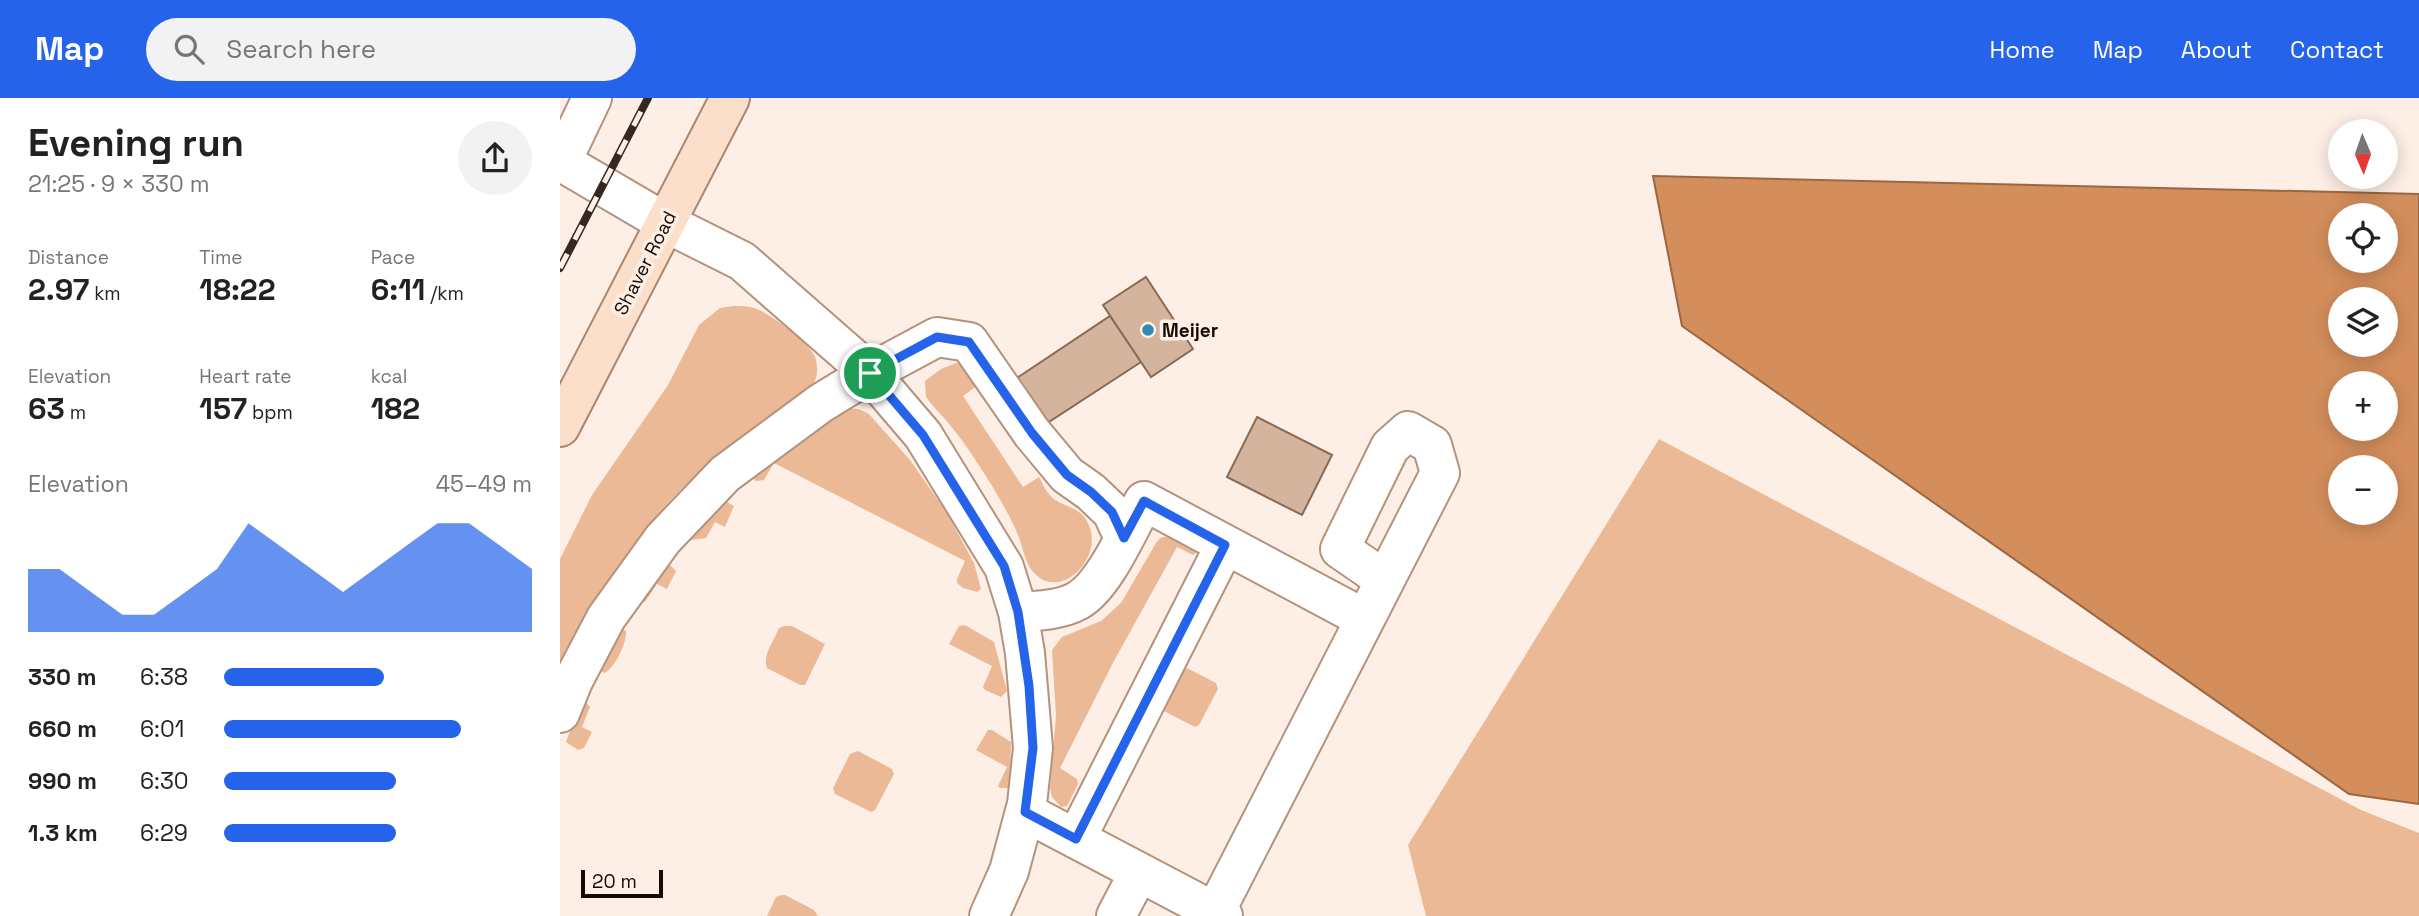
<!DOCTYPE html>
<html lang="en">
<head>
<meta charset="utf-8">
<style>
	body { margin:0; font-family:"Space Grotesk",sans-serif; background:#f2f2f2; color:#222; height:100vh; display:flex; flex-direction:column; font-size:26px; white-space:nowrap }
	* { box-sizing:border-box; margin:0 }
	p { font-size:23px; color:#767676 }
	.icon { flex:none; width:38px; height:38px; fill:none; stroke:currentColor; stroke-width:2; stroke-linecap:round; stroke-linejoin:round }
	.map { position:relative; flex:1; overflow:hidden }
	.drawer { display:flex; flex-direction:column; background:#fff; width:560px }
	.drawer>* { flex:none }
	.needle { width:46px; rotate:178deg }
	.controls { position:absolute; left:1768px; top:21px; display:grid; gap:14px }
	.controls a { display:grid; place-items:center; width:70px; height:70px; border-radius:50%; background:#fff; box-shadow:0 4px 18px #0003; font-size:35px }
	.scale { position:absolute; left:21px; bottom:18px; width:82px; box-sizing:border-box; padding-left:7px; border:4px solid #160b04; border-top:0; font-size:19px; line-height:24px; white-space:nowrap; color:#160b04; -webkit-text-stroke:5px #fdefe5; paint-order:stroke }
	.pin { position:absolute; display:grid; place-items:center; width:60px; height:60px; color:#fff; margin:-30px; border:4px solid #fff; border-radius:50%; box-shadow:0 2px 7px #0007 }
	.round { display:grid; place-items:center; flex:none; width:74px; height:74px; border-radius:37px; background:#f2f2f2 }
	.summary { display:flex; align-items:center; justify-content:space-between; height:119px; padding:0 28px }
	h1 { font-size:38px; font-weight:700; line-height:52px }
	.figures { display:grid; grid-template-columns:repeat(3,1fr); gap:10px; height:119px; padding:7px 28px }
	.figures div { display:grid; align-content:center }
	.figures b { font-size:30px; font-weight:700 }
	.figures small { font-size:19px; font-weight:400 }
	.figures p { font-size:19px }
	.chart { height:196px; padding:14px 28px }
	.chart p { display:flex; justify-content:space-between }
	.chart svg { width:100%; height:126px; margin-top:7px; fill:#2563eb; opacity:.7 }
	ul { padding:0 28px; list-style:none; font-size:23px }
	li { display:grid; grid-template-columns:112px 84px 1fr; align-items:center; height:52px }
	li i { height:18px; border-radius:9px; background:#2563eb }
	header { display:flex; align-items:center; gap:42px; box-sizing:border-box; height:98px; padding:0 35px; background:#2563eb; color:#fff }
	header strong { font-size:33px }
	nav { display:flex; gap:38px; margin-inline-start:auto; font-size:24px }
	.search { width:490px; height:63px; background:#f2f2f2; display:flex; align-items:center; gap:18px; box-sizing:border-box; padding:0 24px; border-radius:38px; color:#767676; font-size:26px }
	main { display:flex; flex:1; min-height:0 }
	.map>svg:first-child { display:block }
	.green { fill:#ecb996 }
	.water { fill:#d48e5c; stroke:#9b6742; stroke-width:2; fill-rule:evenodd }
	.building { fill:#d5b49d; stroke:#886a55; stroke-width:2 }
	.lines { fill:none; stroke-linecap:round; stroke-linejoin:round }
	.minor-casing { stroke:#b3937d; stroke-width:42 }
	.major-casing { stroke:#aa866e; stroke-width:42 }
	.minor { stroke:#fff; stroke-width:38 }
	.major { stroke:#fcdfca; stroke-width:38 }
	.rail-casing { stroke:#342921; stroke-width:8 }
	.rail { stroke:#fdefe5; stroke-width:5; stroke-dasharray:16; stroke-linecap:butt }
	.route-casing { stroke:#fff; stroke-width:14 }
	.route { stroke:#2563eb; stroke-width:9 }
	.poi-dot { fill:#3088b6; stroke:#fdefe5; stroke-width:2.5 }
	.labels { text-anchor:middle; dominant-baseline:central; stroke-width:7; stroke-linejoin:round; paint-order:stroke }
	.street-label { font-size:19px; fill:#160b04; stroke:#fdefe5 }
	.poi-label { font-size:19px; font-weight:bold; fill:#160b04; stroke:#fdefe5; text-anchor:start }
</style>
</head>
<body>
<header>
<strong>Map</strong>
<div class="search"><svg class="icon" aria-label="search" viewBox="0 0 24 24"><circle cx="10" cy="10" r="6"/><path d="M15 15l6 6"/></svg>Search here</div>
<nav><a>Home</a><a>Map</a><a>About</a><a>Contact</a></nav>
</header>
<main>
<section class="drawer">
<div class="summary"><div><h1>Evening run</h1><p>21:25 · 9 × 330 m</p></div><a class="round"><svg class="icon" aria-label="share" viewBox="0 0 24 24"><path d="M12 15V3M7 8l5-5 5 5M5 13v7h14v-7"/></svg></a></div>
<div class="figures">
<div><p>Distance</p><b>2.97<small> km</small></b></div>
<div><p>Time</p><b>18:22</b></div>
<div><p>Pace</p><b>6:11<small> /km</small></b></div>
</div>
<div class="figures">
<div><p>Elevation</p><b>63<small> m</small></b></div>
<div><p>Heart rate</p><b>157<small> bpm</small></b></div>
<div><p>kcal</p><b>182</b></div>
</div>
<div class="chart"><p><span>Elevation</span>45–49 m</p>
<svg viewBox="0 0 160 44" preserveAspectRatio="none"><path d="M0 44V22L10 22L20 30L30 38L40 38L50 30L60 22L70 6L80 14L90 22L100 30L110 22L120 14L130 6L140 6L150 14L160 22V44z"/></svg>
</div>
<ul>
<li><b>330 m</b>6:38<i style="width:52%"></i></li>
<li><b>660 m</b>6:01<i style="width:77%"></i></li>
<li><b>990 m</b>6:30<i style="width:56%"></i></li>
<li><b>1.3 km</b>6:29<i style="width:56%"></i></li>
</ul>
</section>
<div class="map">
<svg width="1859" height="818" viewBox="0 0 1859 818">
	<rect width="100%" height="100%" fill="#fdefe5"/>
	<path class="green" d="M173 208C180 208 187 208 194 210 208 214 250 245 255 259 257 264 258 274 256 280 249 301 218 310 203 322 182 338 161 355 141 373 79 426 38 499 0 570V461L32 397 108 287 139 227 160 210Z
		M396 265 404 267 418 287 403 298 463 389 479 379C483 386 487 396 494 401 508 411 523 409 530 430 541 462 501 502 475 476 465 467 463 449 458 437 450 418 438 397 427 380 416 362 403 343 390 327 382 317 373 309 366 299L365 283 381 271Z
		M288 310 299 311 309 316 350 362 387 415 414 465 421 491 417 494 403 490 397 485V481L405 463 214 365 204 382 196 383 191 379 193 370Z
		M1099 341 1801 712 1859 735V818H866L848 747Z
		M162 401 174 408 165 429 155 424 146 440 131 442 129 439Z
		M613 437 639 453 633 457 617 449 554 563 500 670 517 681 518 686 507 708 501 709 492 699 490 690 496 618 492 552 502 539 541 523 561 505 596 445 600 440Z
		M108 465 116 473 107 491 97 486 85 504 79 502Z
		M405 527 434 544 447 593 441 599 425 592 423 589 432 568 389 546 399 528Z
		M224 528H232L265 546 245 587H240L207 570C202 557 214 543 219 530Z
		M60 530 66 533C67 545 55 569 45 575L40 573 37 567Z
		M623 568 656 585 658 591 639 627 635 629 600 611Z
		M26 604 30 609 22 629 32 634 24 650 18 652 6 644 20 605Z
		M428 632H432L451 644 450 686 448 690H440L438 688 447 669 416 652Z
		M298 653 332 671 334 676 315 712 311 714 275 696 273 690 290 656Z
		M221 797H225L254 812 258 818H207L216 799Z"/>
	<path class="water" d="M1093 78 1859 96V706L1789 696 1122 228ZM1780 117H1825V163H1780ZM1780 201H1825V247H1780ZM1780 285H1825V331H1780ZM1780 369H1825V415H1780Z"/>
	<path class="building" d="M586 179 633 251 591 279 543 207Z
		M550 218 581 264 478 331 448 286Z
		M697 319 772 357 742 417 667 379Z"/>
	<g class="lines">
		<g class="minor-casing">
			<path id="minor" d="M0 63 106 125 182 163 310 275 363 337 444 469 458 514 465 555 473 650 467 706 449 773 429 818
				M2 63 32 0
				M458 514C477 513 501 512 517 503 544 489 569 430 584 403L805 521
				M0 615 13 583 46 520 103 441 165 376 261 305 310 275 377 239 409 244 472 335 507 377 531 394 552 414 564 440
				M465 714 655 814
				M516 741 665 447
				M556 818 579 774
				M663 818 655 814 880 375 872 347 848 333 830 349 780 451 825 482"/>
		</g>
		<g class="major-casing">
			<path id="major" d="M0 329 170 0"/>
		</g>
		<use href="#minor" class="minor"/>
		<use href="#major" class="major"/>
		<g class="rail-casing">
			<path id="rail" d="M0 170 88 0"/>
		</g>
		<use href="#rail" class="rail"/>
	</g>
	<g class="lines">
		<g class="route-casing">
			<path id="route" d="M377 239 409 244 472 335 507 377 531 394 552 414 564 440 584 403 665 447 516 741 465 714 473 650 469 588 458 514 444 468 363 337 310 275Z"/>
		</g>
		<use href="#route" class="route"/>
	</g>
	<circle class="poi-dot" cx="588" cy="232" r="7"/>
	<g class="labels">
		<g class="street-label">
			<text transform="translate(85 165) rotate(-63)">Shaver Road</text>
		</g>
		<g class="poi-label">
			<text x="602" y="232">Meijer</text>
		</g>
	</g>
</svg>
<div class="controls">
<a><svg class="needle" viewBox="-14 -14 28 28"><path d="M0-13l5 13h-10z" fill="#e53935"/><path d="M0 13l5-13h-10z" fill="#767676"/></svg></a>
<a><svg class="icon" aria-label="locate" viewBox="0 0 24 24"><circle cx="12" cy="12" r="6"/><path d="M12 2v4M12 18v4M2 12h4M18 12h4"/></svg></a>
<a><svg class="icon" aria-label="layers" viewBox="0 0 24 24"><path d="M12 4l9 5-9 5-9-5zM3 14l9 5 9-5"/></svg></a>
<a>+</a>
<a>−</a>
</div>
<div class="scale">20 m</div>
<div class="pin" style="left:310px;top:275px;background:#1e9e55"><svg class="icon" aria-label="arrive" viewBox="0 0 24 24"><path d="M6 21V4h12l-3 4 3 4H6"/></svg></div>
</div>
</main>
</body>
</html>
